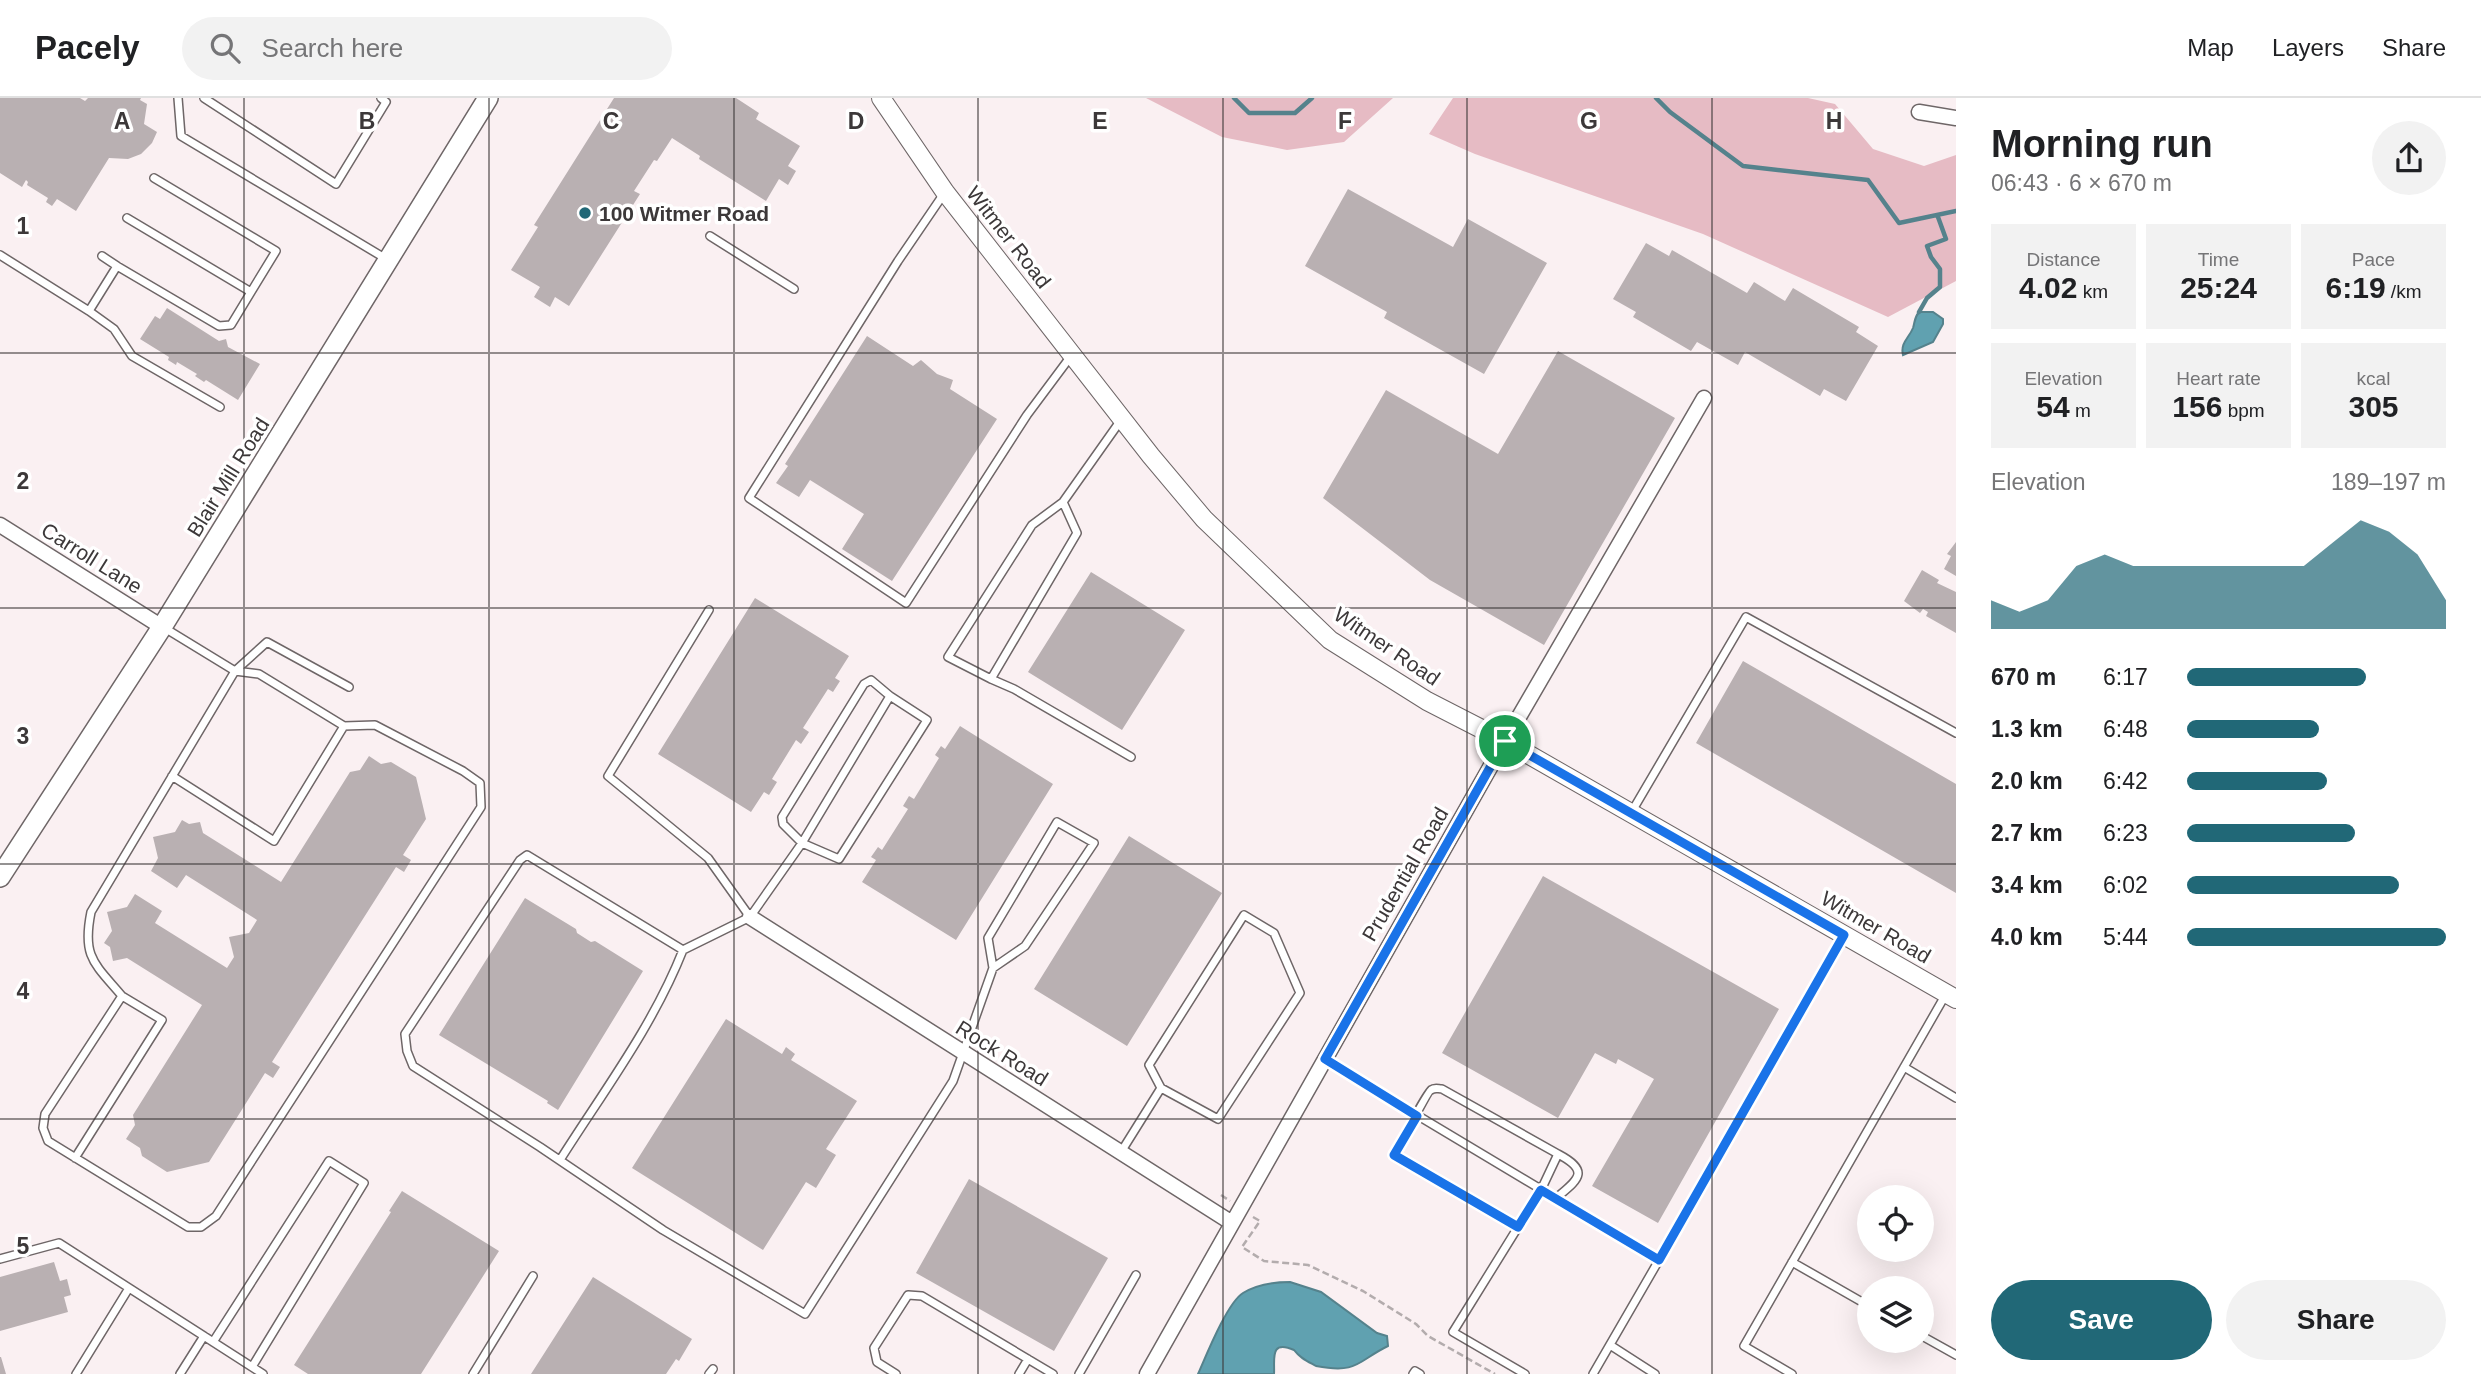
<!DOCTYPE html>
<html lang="en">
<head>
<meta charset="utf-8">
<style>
	body { margin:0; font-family:Helvetica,sans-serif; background:#f2f2f2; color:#202124; height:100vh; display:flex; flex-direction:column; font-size:26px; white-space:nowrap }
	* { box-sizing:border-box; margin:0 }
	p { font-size:23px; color:#757577 }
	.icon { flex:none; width:38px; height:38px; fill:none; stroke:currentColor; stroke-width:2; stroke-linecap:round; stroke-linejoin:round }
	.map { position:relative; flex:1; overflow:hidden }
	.side { display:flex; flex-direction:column; background:#fff; width:525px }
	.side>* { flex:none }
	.fabs { position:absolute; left:1857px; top:1087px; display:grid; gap:14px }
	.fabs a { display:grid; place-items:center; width:77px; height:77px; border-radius:50%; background:#fff; box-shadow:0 7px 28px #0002; font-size:35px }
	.pin { position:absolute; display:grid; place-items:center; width:60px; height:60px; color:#fff; margin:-30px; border:4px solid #fff; border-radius:50%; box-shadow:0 2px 7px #0007 }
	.round { display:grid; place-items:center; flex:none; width:74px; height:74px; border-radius:37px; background:#f2f2f2 }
	.overview { display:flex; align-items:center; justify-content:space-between; height:119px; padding:0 35px }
	h1 { font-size:38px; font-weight:700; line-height:52px }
	.stats { display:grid; grid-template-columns:repeat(3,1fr); gap:10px; height:119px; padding:7px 35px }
	.stats div { display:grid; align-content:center; border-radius:0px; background:#f2f2f2; text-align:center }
	.stats b { font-size:30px; font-weight:700 }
	.stats small { font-size:19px; font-weight:400 }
	.stats p { font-size:19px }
	.chart { height:196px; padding:14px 35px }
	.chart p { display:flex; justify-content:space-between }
	.chart svg { width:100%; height:126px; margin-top:7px; fill:#216877; opacity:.7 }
	.cta { display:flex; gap:14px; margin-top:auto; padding:14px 35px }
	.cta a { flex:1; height:80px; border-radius:42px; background:#216877; color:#fff; font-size:28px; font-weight:700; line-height:80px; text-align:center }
	.cta a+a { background:#f2f2f2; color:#202124 }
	ul { padding:0 35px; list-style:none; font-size:23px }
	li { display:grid; grid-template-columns:112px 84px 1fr; align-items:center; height:52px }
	li i { height:18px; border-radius:9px; background:#216877 }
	header { display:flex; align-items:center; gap:42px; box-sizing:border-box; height:98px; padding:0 35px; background:#fff; border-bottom:2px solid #e0e0e0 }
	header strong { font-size:33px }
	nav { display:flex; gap:38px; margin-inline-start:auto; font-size:24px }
	.search { width:490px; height:63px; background:#f2f2f2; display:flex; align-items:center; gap:18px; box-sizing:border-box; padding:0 24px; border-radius:38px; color:#757577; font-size:26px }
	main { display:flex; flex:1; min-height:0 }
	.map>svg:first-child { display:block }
	.green { fill:#e6bbc4 }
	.water { fill:#60a1b0; stroke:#55828c; stroke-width:2 }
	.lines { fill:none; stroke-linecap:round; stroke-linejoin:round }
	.stream { stroke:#55828c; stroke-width:4.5 }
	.building { fill:#b9b0b2 }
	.service-casing { stroke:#6e6667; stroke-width:10 }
	.minor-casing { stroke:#6e6667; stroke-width:17 }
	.tertiary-casing { stroke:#6e6667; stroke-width:20 }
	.secondary-casing { stroke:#6e6667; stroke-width:22 }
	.path { stroke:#b3acad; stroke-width:2.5; stroke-dasharray:7 3.5; stroke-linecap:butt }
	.service { stroke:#fff; stroke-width:7 }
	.minor { stroke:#fff; stroke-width:14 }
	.tertiary { stroke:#fff; stroke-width:18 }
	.secondary { stroke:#fff; stroke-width:19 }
	.route-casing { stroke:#fff; stroke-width:14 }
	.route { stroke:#1a73e8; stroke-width:9 }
	.grid { fill:none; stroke:#3c3839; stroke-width:2; stroke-opacity:0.55 }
	.poi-dot { fill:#216877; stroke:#fff; stroke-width:2.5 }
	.labels { text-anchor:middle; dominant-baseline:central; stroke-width:7; stroke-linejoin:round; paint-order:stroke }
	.poi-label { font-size:21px; font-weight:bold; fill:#3c3839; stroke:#fff; text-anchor:start }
	.street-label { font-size:21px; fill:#3c3839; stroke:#fff }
	.grid-label { font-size:23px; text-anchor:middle; font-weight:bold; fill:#3c3839; stroke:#fff; stroke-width:7; stroke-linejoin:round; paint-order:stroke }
</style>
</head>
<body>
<header>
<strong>Pacely</strong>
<div class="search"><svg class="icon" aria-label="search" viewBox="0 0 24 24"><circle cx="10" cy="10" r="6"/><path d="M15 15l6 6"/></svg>Search here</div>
<nav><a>Map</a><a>Layers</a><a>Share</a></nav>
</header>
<main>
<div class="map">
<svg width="1956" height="1276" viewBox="0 0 1956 1276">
	<rect width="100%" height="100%" fill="#faf0f2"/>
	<path class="green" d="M1146 0H1393L1344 44 1287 52 1222 39Z
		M1453 0H1808L1835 6 1873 51 1924 68 1956 57V183L1888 219 1703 136 1475 56 1429 36Z"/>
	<path class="water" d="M1919 214H1933L1943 221V226L1933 244 1903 257C1900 245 1909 240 1913 230 1915 224 1914 220 1919 214Z
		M1290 1184 1321 1194 1377 1235 1387 1238 1388 1248C1357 1263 1359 1276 1316 1268 1307 1263 1300 1260 1294 1252 1269 1241 1275 1262 1274 1276H1198C1206 1258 1227 1205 1243 1195 1256 1187 1275 1184 1290 1184Z"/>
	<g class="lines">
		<path class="stream" d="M1234 0 1249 15H1295L1312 0
			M1656 0 1670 14 1743 68 1868 82 1899 125 1956 113
			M1919 214 1927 200 1940 189V171L1931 159 1927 148 1946 141 1938 119"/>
	</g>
	<path class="building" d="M0 0H80L85 3 88 0H141L140 2 147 6 144 26 157 34 152 45 141 56 128 61 109 60 76 113 57 101 52 108 46 104 48 100 27 87 28 84 26 82 22 89 0 75Z
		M614 0H736L759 15 756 21 800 48 788 68 796 73 788 87 779 81 766 103 699 61 700 58 672 40 657 63 654 62 634 93 640 96 569 208 555 199 550 209 534 199 540 189 511 172 538 129 534 127Z
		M1348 91 1453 149 1468 121 1547 165 1484 276 1384 220 1387 214 1305 168Z
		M1646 145 1669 158 1672 152 1747 195 1754 184 1785 203 1793 190 1859 229 1856 234 1878 248 1846 303 1824 291 1820 298 1745 254 1738 267 1697 244 1691 253 1633 219 1636 214 1613 201Z
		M167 210 219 243 226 241 228 249 260 266 238 302 206 282 204 284 195 278 197 276 177 264 176 267 168 262 169 259 140 241 155 218 160 221Z
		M867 238 913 268 921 262 937 276 953 282 950 291 997 321 892 483 842 451 864 416 810 382 799 399 776 385 788 368 785 366Z
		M1558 253 1675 320 1544 547 1430 482 1323 400 1386 292 1498 356Z
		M1956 444V478L1944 471 1951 458 1947 456Z
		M1922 472 1939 482 1937 485 1956 494V535L1926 518 1928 514 1923 511 1920 515 1904 503Z
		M1091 474 1185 532 1122 632 1028 574Z
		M755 500 849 558 835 580 840 583 833 594 828 591 803 630 809 634 801 646 796 642 772 681 777 684 769 697 764 694 751 714 658 656Z
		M1743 563 1956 686V795L1696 645Z
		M960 628 1053 686 956 842 862 784 876 762 871 759 878 749 882 752 908 711 903 708 909 698 914 701 939 660 935 657 941 648 945 651Z
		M369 658 381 666 391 664 416 679 426 721 403 757 411 762 404 774 396 769 272 964 280 969 273 980 265 975 209 1064 167 1074 142 1058 140 1050 126 1041 135 1027 133 1017 202 907 127 860 113 863 110 849 104 845 112 833 107 814 127 809 135 796 162 813 155 825 227 870 234 859 229 839 249 835 257 822 186 777 177 790 151 773 158 760 153 739 175 734 182 722 189 726 200 724 203 735 281 784 350 674 360 672Z
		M1129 738 1222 795 1127 948 1034 891Z
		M1543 778 1779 911 1658 1125 1592 1088 1654 981 1618 961 1616 966 1595 955 1558 1020 1442 955Z
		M525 800 576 831 577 835 591 844 595 843 643 873 558 1012 547 1005 548 1003 439 937Z
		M726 921 782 956 786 949 795 956 791 962 857 1003 826 1051 836 1057 816 1090 806 1084 763 1152 632 1070Z
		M969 1081 1108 1160 1054 1253 916 1175Z
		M402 1093 499 1153 421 1276H308L294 1267 391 1114 389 1113Z
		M54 1164 60 1183 67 1181 71 1197 64 1199 68 1214 0 1233V1179Z
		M593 1179 692 1241 679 1263 676 1261 666 1276H531Z
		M0 1259H1L6 1276H0Z"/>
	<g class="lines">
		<g class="service-casing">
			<path id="service" d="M178 0 181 38 388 162
				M204 0 336 86 386 4 381 0
				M154 80 276 153 251 194
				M945 94 898 163 749 400 906 505 1027 317 1071 258
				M710 138 794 191
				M0 157 89 213
				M102 158 117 168 89 213 114 231 132 258 220 309
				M117 168 219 228 231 227 251 194 127 120
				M1063 404 1077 435 991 581 948 559 1032 427 1063 404 1121 322
				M709 512 608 678 708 760 750 819
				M163 529 235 573 91 814C82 859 94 865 122 898L45 1016 43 1030 48 1043 188 1129H201L216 1118 481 709 480 685 463 673 375 627 344 628 259 576 235 573
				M235 573 267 544 349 589
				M991 581 1014 591 1131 659
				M890 598 871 582 864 586 782 719 783 726 802 745 890 598 927 622 839 761 802 745 750 819 683 852 527 757 520 762 405 936 407 953 413 968 540 1049 663 1132 805 1216 953 983 993 870 1025 848 1094 745 1057 724 988 840 993 870
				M172 678 274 743 344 628
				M1631 715 1746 519 1956 635
				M1325 962 1659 1162 1593 1276
				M1904 969 1956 1000
				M1121 1054 1161 990 1218 1021 1300 895 1274 835 1244 817 1149 967 1161 990
				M75 1060 162 922 122 898
				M560 1062C603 994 653 928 683 852
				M1555 1101C1577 1082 1592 1074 1558 1056
				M1518 1129 1394 1057C1399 1048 1428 993 1431 992 1435 989 1438 991 1442 991L1558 1056 1541 1092 1453 1234 1525 1276
				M0 1161 59 1145 263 1276
				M1659 1162 1844 837
				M1792 1164 1869 1208
				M1922 1238 1956 1257
				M213 1244 329 1063 364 1085 252 1269
				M1610 1247 1655 1276
				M76 1276 129 1190
				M180 1276 204 1238
				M473 1276 533 1178
				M709 1276 713 1271
				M896 1276 877 1264 874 1250 908 1197 922 1198 1053 1276
				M1019 1276 1028 1261
				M1079 1276 1136 1177
				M1413 1276 1415 1273 1420 1276
				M1792 1276 1744 1248 1946 896"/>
		</g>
		<g class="minor-casing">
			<path id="minor" d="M1919 14 1956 20
				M0 427 162 529
				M750 819 1232 1125
				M1147 1276 1505 643 1704 300"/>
		</g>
		<g class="tertiary-casing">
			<path id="tertiary" d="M881 0 945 94 1151 358 1204 421 1330 542 1427 603 1505 643 1956 901"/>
		</g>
		<g class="secondary-casing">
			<path id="secondary" d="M0 779 162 529 488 0"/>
		</g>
		<path class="path" d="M1221 1097 1230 1103
			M1253 1119 1260 1123 1242 1149 1264 1163 1308 1167 1363 1193 1416 1226 1428 1238 1495 1276"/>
		<use href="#service" class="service"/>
		<use href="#minor" class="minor"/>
		<use href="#tertiary" class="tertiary"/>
		<use href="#secondary" class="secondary"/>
	</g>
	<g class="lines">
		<g class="route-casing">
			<path id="route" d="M1505 643 1844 837 1659 1162 1541 1092 1518 1129 1394 1057 1417 1018 1325 961Z"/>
		</g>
		<use href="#route" class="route"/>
	</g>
	<path class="grid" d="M244 0V1276M489 0V1276M734 0V1276M978 0V1276M1223 0V1276M1467 0V1276M1712 0V1276M0 255H1956M0 510H1956M0 766H1956M0 1021H1956"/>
	<circle class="poi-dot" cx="585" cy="115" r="7"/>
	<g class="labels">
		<g class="poi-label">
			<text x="599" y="115">100 Witmer Road</text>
		</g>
		<g class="street-label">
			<text transform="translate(1009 139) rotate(52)">Witmer Road</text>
			<text transform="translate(228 379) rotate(-58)">Blair Mill Road</text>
			<text transform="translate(92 460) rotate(32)">Carroll Lane</text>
			<text transform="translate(1387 548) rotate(34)">Witmer Road</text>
			<text transform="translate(1405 776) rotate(-60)">Prudential Road</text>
			<text transform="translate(1876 829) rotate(30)">Witmer Road</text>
			<text transform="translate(1002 955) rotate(32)">Rock Road</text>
		</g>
	</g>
	<g class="grid-label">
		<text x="122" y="31">A</text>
		<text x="367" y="31">B</text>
		<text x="611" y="31">C</text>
		<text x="856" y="31">D</text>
		<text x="1100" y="31">E</text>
		<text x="1345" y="31">F</text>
		<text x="1589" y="31">G</text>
		<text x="1834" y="31">H</text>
		<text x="23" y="136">1</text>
		<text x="23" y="391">2</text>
		<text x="23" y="646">3</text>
		<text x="23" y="901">4</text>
		<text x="23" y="1156">5</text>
	</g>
</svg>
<div class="fabs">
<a><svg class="icon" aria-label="locate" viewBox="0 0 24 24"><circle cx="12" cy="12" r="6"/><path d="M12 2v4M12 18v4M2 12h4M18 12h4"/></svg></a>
<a><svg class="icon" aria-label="layers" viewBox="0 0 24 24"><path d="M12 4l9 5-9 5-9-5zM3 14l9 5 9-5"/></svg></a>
</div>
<div class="pin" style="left:1505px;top:643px;background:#1e9e55"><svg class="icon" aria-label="arrive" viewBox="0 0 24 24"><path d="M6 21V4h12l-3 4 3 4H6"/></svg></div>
</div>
<section class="side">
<div class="overview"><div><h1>Morning run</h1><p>06:43 · 6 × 670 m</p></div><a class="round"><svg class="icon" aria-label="share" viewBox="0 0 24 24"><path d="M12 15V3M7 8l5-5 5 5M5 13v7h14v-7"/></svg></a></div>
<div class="stats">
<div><p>Distance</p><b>4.02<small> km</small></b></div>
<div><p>Time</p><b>25:24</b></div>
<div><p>Pace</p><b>6:19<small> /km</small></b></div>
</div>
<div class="stats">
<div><p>Elevation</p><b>54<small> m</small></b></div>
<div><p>Heart rate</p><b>156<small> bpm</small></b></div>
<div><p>kcal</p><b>305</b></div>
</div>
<div class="chart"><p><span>Elevation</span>189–197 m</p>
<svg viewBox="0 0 160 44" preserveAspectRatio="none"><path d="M0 44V34L10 38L20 34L30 22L40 18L50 22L60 22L70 22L80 22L90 22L100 22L110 22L120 14L130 6L140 10L150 18L160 34V44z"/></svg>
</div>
<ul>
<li><b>670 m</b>6:17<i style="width:69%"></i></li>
<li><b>1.3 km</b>6:48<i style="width:51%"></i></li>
<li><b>2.0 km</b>6:42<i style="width:54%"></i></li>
<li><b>2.7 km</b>6:23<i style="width:65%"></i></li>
<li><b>3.4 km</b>6:02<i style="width:82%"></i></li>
<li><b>4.0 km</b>5:44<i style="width:100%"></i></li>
</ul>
<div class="cta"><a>Save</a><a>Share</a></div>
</section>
</main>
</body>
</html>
